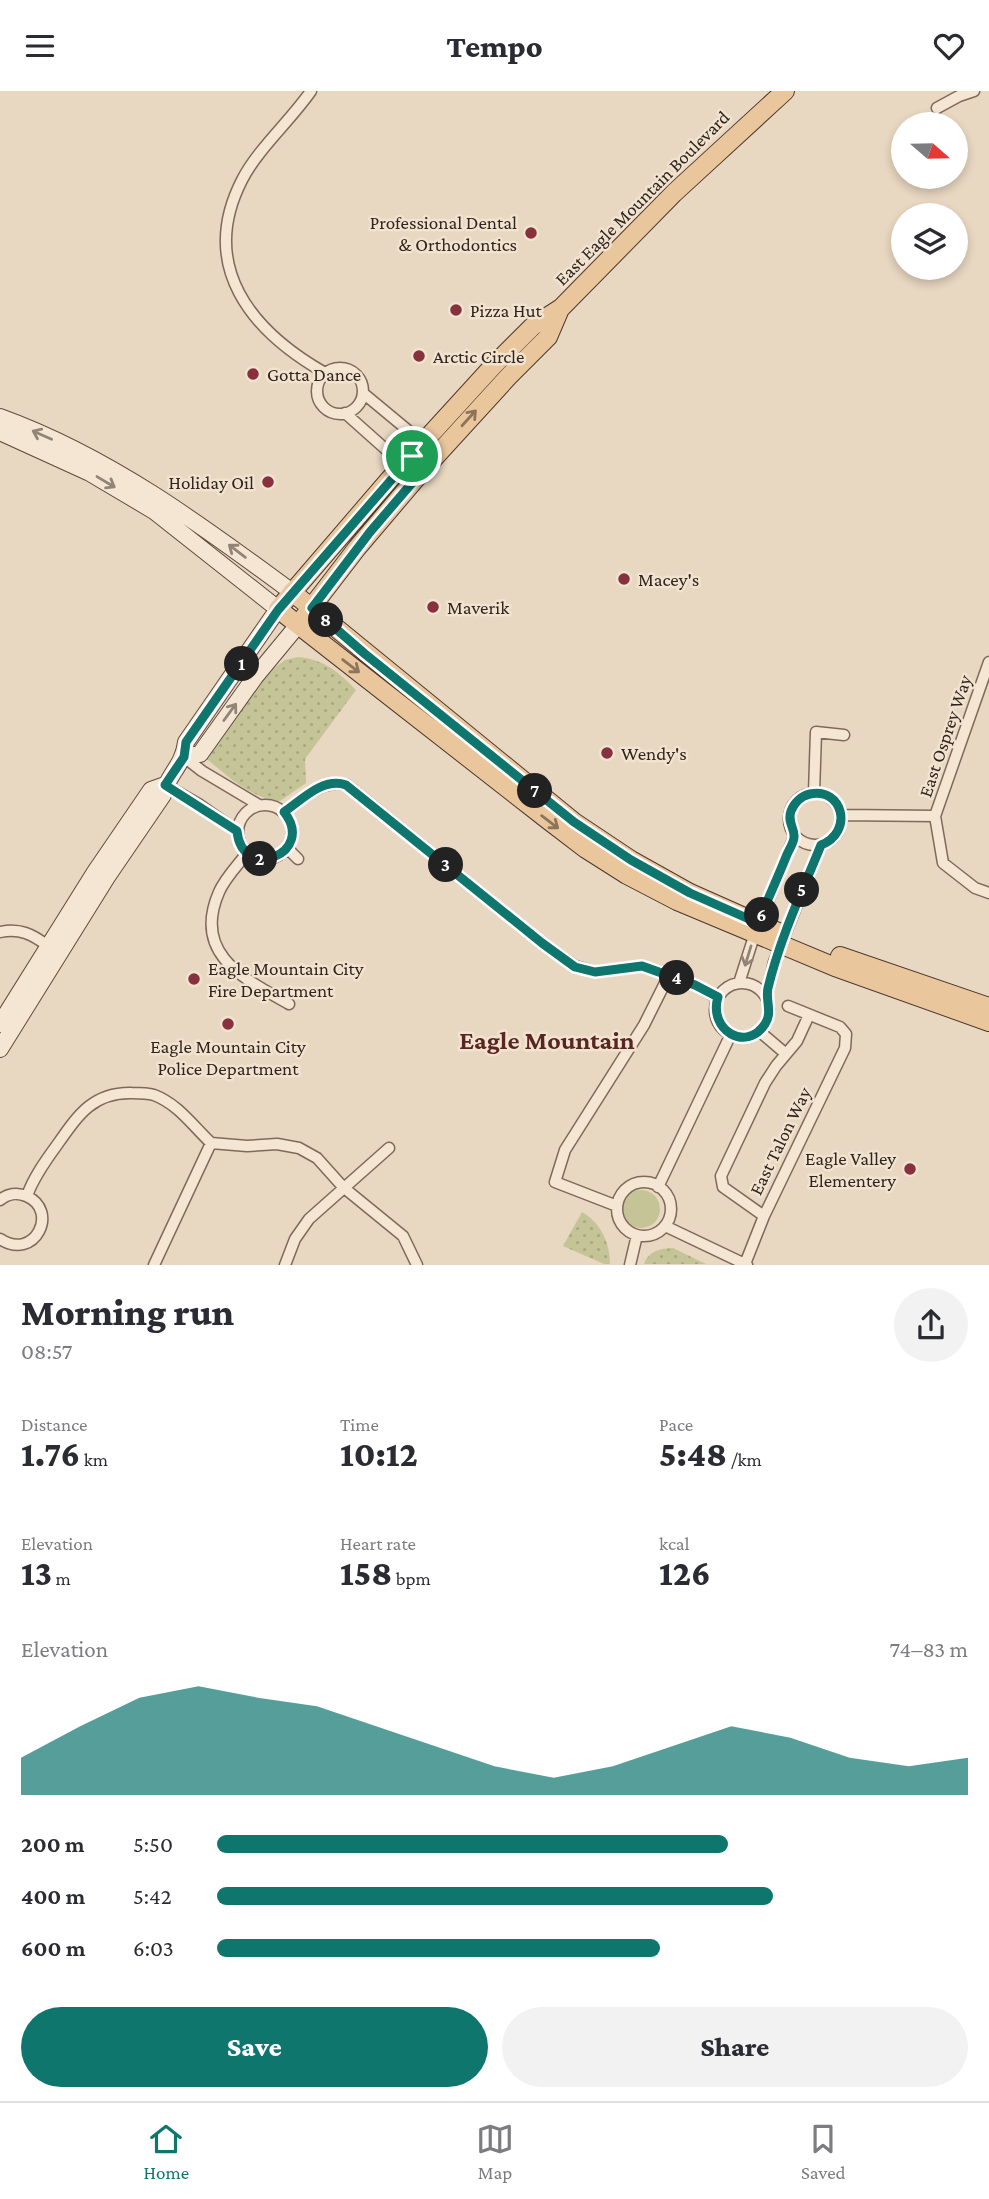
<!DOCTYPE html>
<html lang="en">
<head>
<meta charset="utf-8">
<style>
	body { margin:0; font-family:"Crimson Pro",serif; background:#f2f2f3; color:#2b2b33; height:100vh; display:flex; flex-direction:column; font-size:26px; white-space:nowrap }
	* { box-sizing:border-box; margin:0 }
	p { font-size:23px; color:#7c7c81 }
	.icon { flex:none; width:38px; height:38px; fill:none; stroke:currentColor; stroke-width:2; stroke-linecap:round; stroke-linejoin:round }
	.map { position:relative; height:1174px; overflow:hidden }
	.details { display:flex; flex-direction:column; background:#fff; flex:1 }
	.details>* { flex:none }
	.needle { width:46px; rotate:110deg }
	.controls { position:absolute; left:891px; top:21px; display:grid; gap:14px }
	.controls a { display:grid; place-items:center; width:77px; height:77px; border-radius:50%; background:#fff; box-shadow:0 4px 10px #0003; font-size:35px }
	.pin { position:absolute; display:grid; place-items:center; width:60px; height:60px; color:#fff; margin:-30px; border:4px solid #fff; border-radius:50%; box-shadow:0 2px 7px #0007 }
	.km { position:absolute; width:35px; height:35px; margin:-18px; border-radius:50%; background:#222; color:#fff; font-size:19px; line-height:35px; text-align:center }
	.round { display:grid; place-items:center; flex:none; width:74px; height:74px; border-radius:37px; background:#f2f2f3 }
	.overview { display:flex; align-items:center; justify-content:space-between; height:119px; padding:0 21px }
	h1 { font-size:38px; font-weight:800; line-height:52px }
	.metrics { display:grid; grid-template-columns:repeat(3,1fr); gap:10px; height:119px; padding:7px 21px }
	.metrics div { display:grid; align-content:center }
	.metrics b { font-size:35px; font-weight:800 }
	.metrics small { font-size:19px; font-weight:400 }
	.metrics p { font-size:19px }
	.chart { height:196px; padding:14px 21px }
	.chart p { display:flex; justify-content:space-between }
	.chart svg { width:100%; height:126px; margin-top:7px; fill:#0f766e; opacity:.7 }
	.button { display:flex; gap:14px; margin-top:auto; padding:14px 21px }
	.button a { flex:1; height:80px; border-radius:42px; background:#0f766e; color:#fff; font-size:28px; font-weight:800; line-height:80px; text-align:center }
	.button a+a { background:#f2f2f3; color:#2b2b33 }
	ul { padding:0 21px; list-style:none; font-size:23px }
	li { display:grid; grid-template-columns:112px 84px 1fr; align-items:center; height:52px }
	li i { height:18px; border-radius:9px; background:#0f766e }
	header { display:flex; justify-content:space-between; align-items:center; height:91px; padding:0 21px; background:#fff; font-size:32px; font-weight:800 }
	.dock { display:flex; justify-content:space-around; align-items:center; height:98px; border-top:2px solid #e1e1e2; background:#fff; font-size:19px; color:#7c7c81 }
	.dock a { display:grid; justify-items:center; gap:4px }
	.dock .current { color:#0f766e }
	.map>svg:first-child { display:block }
	.grass { fill:#c5c497 }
	.park { fill:url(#park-dots) }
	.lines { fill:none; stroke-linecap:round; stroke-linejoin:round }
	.street-casing { stroke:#80695b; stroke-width:13 }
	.secondary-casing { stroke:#624b3e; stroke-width:18 }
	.primary-casing { stroke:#4e392f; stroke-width:20 }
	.street { stroke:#f4e6d3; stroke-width:10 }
	.secondary { stroke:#f4e6d3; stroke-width:16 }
	.primary { stroke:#e9c69c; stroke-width:18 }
	.oneway { stroke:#8d755c }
	.oneway2 { stroke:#928578 }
	.route-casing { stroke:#fff; stroke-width:14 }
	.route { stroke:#0f766e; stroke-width:9 }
	.poi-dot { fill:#88313e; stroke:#f1e3d0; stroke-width:2.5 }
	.labels { text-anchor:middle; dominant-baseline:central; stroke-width:5; stroke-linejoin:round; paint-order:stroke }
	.street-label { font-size:19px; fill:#31241d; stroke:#f1e3d0 }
	.poi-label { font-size:19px; fill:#31241d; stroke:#f1e3d0; text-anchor:start }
	.district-label { font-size:26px; font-weight:bold; fill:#592521; stroke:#f1e3d0 }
</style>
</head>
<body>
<header><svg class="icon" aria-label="menu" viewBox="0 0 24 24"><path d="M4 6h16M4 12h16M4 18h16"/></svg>Tempo<svg class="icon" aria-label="heart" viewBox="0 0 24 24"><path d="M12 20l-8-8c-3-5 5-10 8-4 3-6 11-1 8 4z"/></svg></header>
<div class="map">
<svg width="989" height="1174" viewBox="0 0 989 1174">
	<defs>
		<pattern id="park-dots" width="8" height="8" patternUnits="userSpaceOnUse" patternTransform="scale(1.75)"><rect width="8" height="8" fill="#c5c497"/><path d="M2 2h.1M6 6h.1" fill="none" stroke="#aaa882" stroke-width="1.8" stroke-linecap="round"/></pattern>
	</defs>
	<rect width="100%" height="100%" fill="#e8d7c1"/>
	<path class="grass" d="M622 1118a19 19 0 1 1 38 0a19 19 0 1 1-38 0Z"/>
	<path class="park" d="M298 566C323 568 339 581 356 599L305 668 306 692 280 710C249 707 227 684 203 665L269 581 285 569Z
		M582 1121C601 1132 610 1152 610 1173H604L563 1155Z
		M672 1157H673L706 1173H644C649 1160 659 1158 672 1157Z"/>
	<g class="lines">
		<g class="street-casing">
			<path id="street" d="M311 0C291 29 257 59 242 89 198 175 251 240 325 282
				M937 17 959 5 974 0
				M317 300a23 23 0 1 1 46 0a23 23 0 1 1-46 0Z
				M363 302 410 341 405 358
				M345 322 391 363 405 358
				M989 571 935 725 943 772 975 797 989 802
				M184 666 202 680 259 714
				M165 694 200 714 237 740
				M814 702 816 641 844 644
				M789 728a26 26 0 1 1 52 0a26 26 0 1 1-52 0Z
				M238 741a27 27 0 1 1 54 0a27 27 0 1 1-54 0Z
				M284 721C303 708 323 687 347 694L542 852 575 875 595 881 642 875 695 894 718 907
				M841 724 935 725
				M287 757 298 768
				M247 762C238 774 225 787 219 801 192 863 243 887 289 913
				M0 841C20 837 32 843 48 855
				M739 892 756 839 795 744
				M715 919a27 27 0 1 1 54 0a27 27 0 1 1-54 0Z
				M766 906 774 871 821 754
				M759 940 786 963
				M617 1118a27 27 0 1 1 54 0a27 27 0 1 1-54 0Z
				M658 1096 731 943
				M27 1105C33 1087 46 1069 57 1054 78 1024 93 1001 132 1002 139 1002 147 1002 154 1004 178 1013 193 1035 211 1052L247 1055 277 1053 299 1057 317 1067 343 1096 403 1145 417 1174
				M0 1109C7 1103 17 1101 26 1105 60 1119 35 1171 0 1148
				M617 1115 555 1091 565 1059 644 934 669 884
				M764 1125 723 1096 721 1085 765 992 776 975 797 950 809 924
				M665 1135 747 1174
				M745 1173 764 1125 845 957 846 943 840 936 788 915
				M154 1174 211 1052
				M285 1174 295 1148 309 1128 389 1057
				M630 1174 637 1144"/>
		</g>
		<g class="secondary-casing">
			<path id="secondary" d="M0 326C108 365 200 433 292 501
				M0 341 90 382 154 420 278 518 186 651C183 676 168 682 163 704L107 786 0 958
				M184 666 200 663 255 586 298 534
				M0 933 95 781 151 699 165 694"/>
		</g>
		<g class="primary-casing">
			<path id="primary" d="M785 0 674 102 561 217 533 235 493 275 388 390 278 518 548 729 586 758 627 784 677 810 835 876 989 931
				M292 501 574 731 631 769 690 802 778 841
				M304 526 357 457 424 378 508 286 548 246 560 218
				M840 865 989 916"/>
		</g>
		<use href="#street" class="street"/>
		<use href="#secondary" class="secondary"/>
		<use href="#primary" class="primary"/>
	</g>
	<defs><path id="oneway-shaft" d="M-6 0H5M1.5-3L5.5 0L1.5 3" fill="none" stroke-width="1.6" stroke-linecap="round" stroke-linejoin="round" transform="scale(1.75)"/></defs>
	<g class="oneway">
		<use href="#oneway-shaft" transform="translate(469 327) rotate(-48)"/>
		<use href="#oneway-shaft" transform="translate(351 575) rotate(38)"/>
		<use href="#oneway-shaft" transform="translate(550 731) rotate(37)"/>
	</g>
	<g class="oneway2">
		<use href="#oneway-shaft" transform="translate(42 344) rotate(-156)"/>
		<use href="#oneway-shaft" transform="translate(106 391) rotate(31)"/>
		<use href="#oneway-shaft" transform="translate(237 460) rotate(-143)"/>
		<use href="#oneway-shaft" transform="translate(230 621) rotate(-54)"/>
		<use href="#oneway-shaft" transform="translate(748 865) rotate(107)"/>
	</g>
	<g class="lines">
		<g class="route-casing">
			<path id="route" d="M412 365 424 378 370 441 312 517 365 563 574 731 631 769 690 802 758 832C767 810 777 788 786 766 788 760 794 752 794 746 795 738 787 731 791 720 794 712 801 705 810 703 843 696 854 741 821 754 802 801 780 847 768 897 765 909 773 921 765 933 746 962 708 939 718 906L695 894 642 875 595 881 575 876 542 852 346 694C323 686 303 708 284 721 317 762 242 792 237 740L165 694 184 666 186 651 278 519Z"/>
		</g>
		<use href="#route" class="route"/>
	</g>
	<g class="poi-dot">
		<circle cx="531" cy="142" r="7"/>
		<circle cx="456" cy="219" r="7"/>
		<circle cx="419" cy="265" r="7"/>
		<circle cx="253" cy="283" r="7"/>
		<circle cx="268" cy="391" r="7"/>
		<circle cx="624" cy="488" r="7"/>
		<circle cx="433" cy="516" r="7"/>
		<circle cx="607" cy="662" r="7"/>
		<circle cx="194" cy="888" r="7"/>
		<circle cx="228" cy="933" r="7"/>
		<circle cx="910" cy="1078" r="7"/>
	</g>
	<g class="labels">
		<g class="street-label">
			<text transform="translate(642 107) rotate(-45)">East Eagle Mountain Boulevard</text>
			<text transform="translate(945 645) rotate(-71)">East Osprey Way</text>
			<text transform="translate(780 1050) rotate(-64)">East Talon Way</text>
		</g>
		<g class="poi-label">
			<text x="517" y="131" text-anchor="end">Professional Dental<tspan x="517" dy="22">&amp; Orthodontics</tspan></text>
			<text x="470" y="219">Pizza Hut</text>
			<text x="433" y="265">Arctic Circle</text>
			<text x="267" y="283">Gotta Dance</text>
			<text x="254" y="391" text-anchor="end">Holiday Oil</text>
			<text x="638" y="488">Macey's</text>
			<text x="447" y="516">Maverik</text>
			<text x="621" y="662">Wendy's</text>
			<text x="208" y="877">Eagle Mountain City<tspan x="208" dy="22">Fire Department</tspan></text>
			<text x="228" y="955" text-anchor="middle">Eagle Mountain City<tspan x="228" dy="22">Police Department</tspan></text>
			<text x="896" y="1067" text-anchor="end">Eagle Valley<tspan x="896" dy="22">Elementery</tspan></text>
		</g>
		<g class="district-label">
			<text x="547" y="949">Eagle Mountain</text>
		</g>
	</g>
</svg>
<div class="controls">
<a><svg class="needle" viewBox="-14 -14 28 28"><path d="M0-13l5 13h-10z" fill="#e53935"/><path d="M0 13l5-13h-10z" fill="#7c7c81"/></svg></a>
<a><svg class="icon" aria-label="layers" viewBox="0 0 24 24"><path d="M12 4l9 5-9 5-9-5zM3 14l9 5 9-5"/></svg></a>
</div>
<div class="pin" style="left:412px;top:365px;background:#1e9e55"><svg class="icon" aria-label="arrive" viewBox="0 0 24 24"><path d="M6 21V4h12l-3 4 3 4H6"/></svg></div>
<b class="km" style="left:242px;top:573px">1</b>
<b class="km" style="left:260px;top:768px">2</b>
<b class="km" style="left:446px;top:774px">3</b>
<b class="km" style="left:677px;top:887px">4</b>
<b class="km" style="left:802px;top:799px">5</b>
<b class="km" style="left:762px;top:824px">6</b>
<b class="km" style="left:535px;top:700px">7</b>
<b class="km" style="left:326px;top:529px">8</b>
</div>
<section class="details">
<div class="overview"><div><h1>Morning run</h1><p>08:57</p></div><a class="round"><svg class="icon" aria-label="share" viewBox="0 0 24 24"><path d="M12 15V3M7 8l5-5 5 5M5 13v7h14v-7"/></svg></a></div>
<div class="metrics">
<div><p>Distance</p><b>1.76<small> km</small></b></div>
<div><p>Time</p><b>10:12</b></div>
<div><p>Pace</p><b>5:48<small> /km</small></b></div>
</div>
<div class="metrics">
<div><p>Elevation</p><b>13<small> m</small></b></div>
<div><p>Heart rate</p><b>158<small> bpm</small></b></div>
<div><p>kcal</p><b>126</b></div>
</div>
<div class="chart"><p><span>Elevation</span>74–83 m</p>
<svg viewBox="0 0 160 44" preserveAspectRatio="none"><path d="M0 44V31L10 20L20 10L30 6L40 10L50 13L60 20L70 27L80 34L90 38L100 34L110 27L120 20L130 24L140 31L150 34L160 31V44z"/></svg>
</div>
<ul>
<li><b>200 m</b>5:50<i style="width:68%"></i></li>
<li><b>400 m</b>5:42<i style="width:74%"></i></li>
<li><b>600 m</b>6:03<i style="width:59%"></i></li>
</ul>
<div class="button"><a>Save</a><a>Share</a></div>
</section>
<nav class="dock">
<a class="current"><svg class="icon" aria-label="home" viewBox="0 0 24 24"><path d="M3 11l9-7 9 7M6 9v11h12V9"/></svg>Home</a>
<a><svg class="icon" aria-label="map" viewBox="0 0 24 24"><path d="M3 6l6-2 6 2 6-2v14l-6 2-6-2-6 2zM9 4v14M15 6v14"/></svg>Map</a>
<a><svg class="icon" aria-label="saved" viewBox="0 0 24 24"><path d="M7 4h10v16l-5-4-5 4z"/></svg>Saved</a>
</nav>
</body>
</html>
